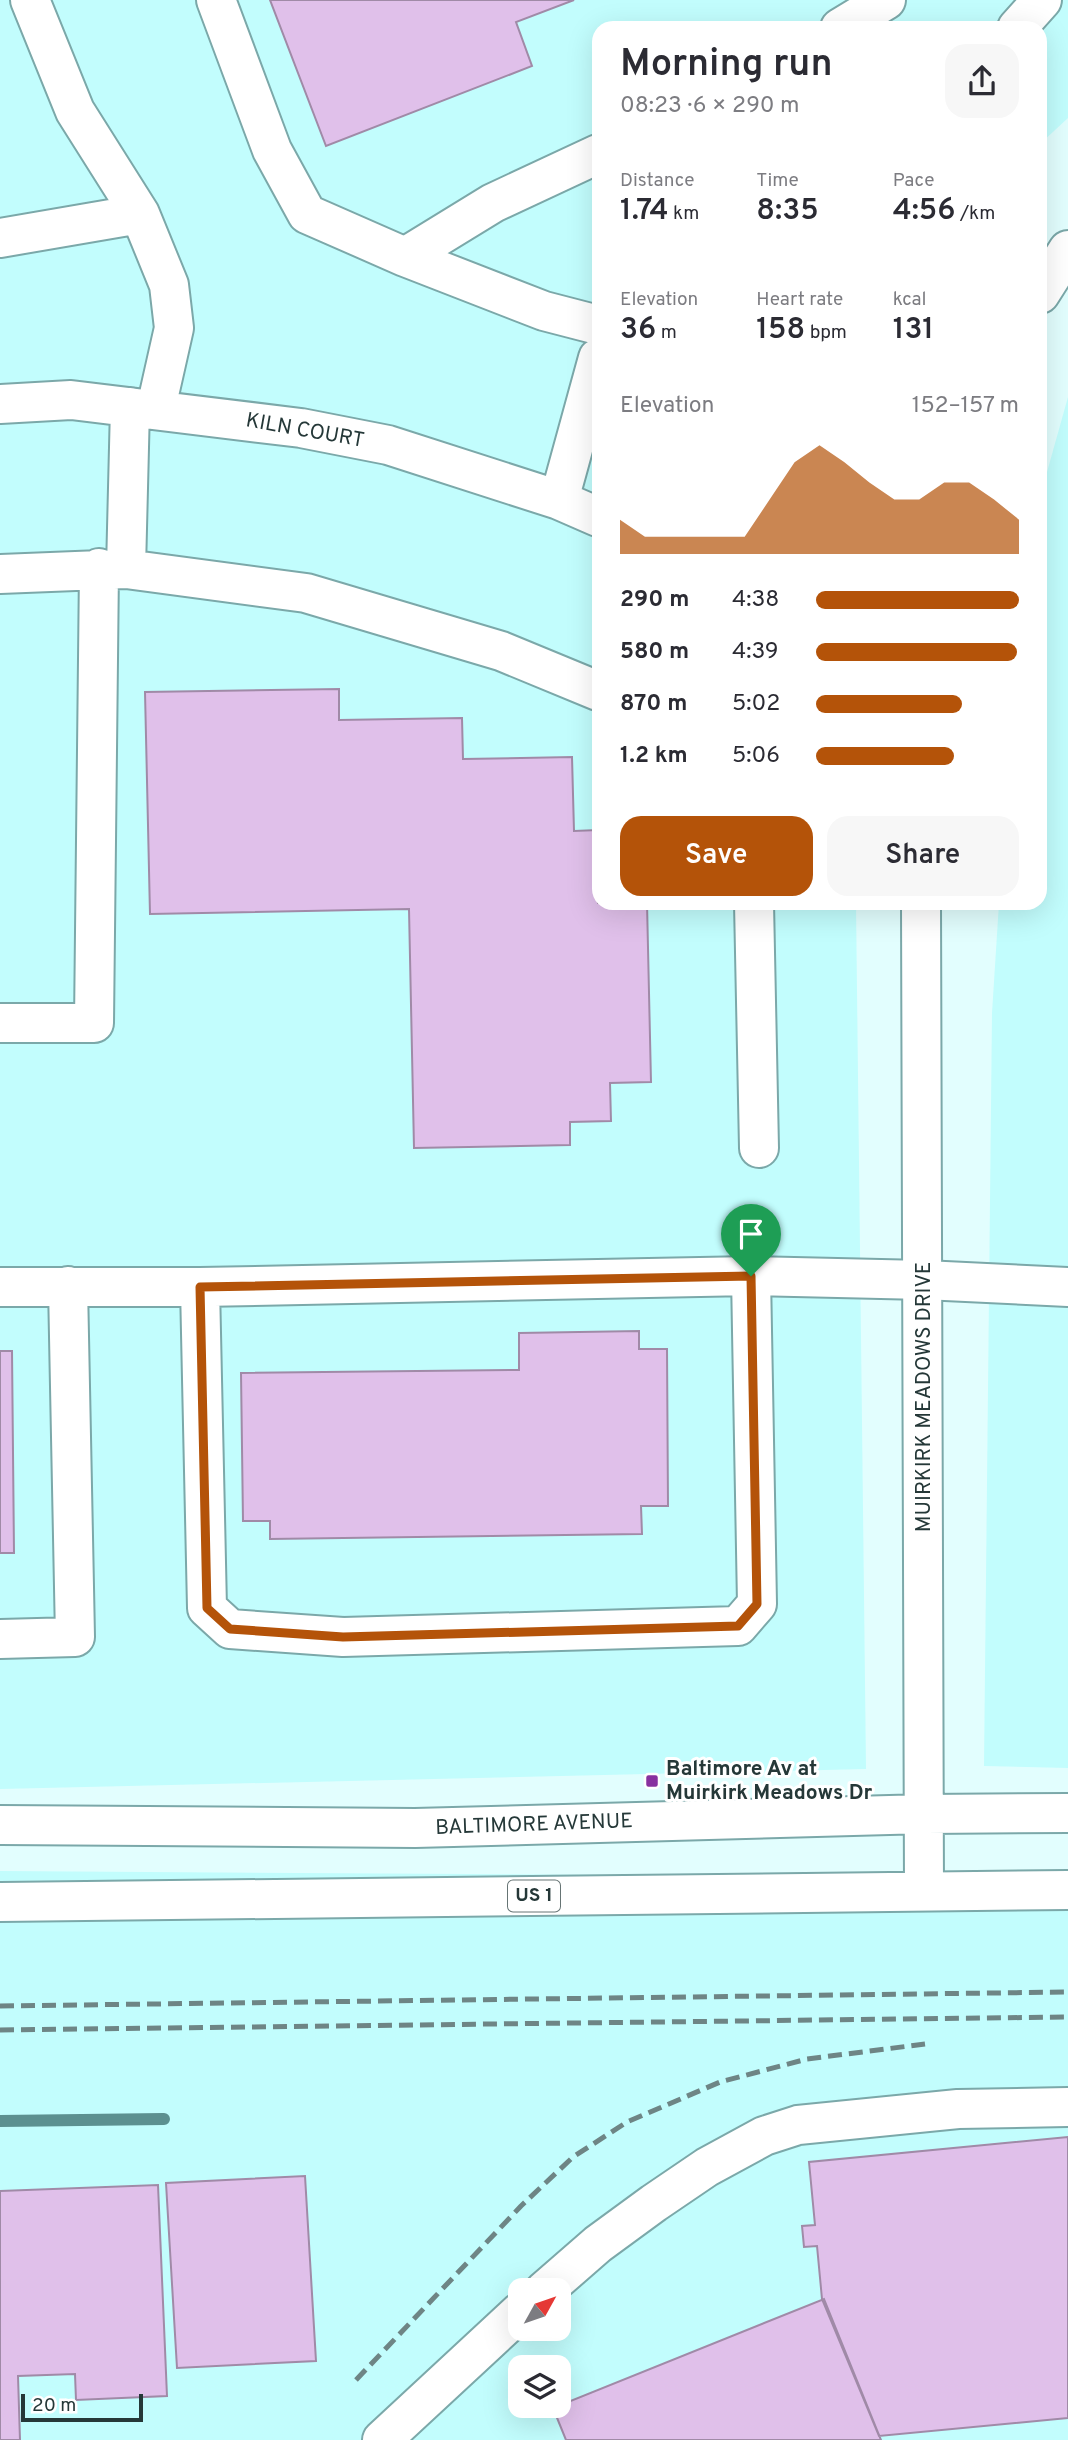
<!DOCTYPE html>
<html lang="en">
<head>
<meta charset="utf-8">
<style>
	body { margin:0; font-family:Overpass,sans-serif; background:#f7f7f7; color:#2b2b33; height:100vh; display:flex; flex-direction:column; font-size:26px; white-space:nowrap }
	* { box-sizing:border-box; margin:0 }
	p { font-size:23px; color:#7c7c81 }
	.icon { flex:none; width:38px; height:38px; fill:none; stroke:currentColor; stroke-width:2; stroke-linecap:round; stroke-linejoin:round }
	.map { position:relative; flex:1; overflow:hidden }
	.side { position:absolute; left:592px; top:21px; width:455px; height:889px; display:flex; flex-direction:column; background:#fff; border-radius:21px; box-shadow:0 7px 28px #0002 }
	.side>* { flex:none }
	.needle { width:46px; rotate:50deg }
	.tools { position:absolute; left:508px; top:2278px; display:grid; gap:14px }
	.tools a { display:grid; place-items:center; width:63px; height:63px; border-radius:14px; background:#fff; box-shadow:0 7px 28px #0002; font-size:35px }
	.scale { position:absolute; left:21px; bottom:18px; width:122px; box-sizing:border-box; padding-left:7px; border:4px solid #253838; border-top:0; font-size:19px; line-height:24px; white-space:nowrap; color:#253838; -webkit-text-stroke:5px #fff; paint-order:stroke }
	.pin { position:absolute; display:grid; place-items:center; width:60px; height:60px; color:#fff; margin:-72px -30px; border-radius:50% 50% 50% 0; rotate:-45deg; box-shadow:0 0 7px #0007 }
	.pin .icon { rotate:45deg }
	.round { display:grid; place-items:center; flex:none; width:74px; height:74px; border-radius:21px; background:#f7f7f7 }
	.overview { display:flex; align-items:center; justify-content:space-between; height:119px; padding:0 28px }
	h1 { font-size:38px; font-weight:600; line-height:52px }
	.metrics { display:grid; grid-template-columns:repeat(3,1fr); gap:10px; height:119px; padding:7px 28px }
	.metrics div { display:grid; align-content:center }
	.metrics b { font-size:30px; font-weight:600 }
	.metrics small { font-size:19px; font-weight:400 }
	.metrics p { font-size:19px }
	.chart { height:196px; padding:14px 28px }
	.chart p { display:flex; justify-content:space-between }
	.chart svg { width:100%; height:126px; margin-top:7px; fill:#b45309; opacity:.7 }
	.action { display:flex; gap:14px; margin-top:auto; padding:14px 28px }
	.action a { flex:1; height:80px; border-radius:21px; background:#b45309; color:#fff; font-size:28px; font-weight:600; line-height:80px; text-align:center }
	.action a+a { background:#f7f7f7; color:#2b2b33 }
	ul { padding:0 28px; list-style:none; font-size:23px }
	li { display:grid; grid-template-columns:112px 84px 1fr; align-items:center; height:52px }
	li i { height:18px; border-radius:9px; background:#b45309 }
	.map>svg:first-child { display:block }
	.built { fill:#c2fdfd; fill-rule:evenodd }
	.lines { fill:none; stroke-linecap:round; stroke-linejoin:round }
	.stream { stroke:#5c9090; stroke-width:12 }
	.building { fill:#e0c0ea; stroke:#a08aa7; stroke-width:2 }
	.minor-casing { stroke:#7ba8a9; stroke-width:42 }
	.major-casing { stroke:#7ba8a9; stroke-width:42 }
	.minor { stroke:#fff; stroke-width:38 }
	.major { stroke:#fff; stroke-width:38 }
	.rail { stroke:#6e8585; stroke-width:5; stroke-dasharray:14 7; stroke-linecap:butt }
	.route-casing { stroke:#fff; stroke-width:14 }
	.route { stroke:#b45309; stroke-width:9 }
	.poi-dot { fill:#88319f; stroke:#fff; stroke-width:2.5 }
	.labels { text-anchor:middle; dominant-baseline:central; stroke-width:6; stroke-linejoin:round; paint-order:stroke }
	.shield { fill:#fff; stroke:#667474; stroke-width:2 }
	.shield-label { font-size:19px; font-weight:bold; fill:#253838 }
	.street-label { font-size:21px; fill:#253838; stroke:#fff }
	.poi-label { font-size:21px; font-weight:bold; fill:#253838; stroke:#fff; text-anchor:start }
</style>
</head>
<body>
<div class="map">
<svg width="1068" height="2440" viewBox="0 0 1068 2440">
	<rect width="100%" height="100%" fill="#e2fefe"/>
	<path class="built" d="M0 0H1068V118L1040 144V28H598V903H856L866 1769 0 1789Z
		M1068 397V1768L984 1766 992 1013 999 903H1040V497Z
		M0 1871 1068 1878V2440H0ZM520 2291H558V2329H520ZM520 2368H558V2406H520Z"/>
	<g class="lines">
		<path class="stream" d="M0 2121 164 2119"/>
	</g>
	<path class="building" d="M270 0H574L516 22 532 66 326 146Z
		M339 689V720L462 718 463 759 572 757 574 831 598 830V903H647L651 1082 610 1083 611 1121 570 1122V1145L414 1148 409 909 150 914 145 692Z
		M639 1331V1349H667L668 1506H641L642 1534 270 1539V1521H243L241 1373 519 1370V1333Z
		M0 1351H12L14 1553H0Z
		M1068 2137V2418L879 2436 822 2299 817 2246 804 2247 802 2226 815 2225 809 2162Z
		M305 2176 316 2361 177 2368 166 2183Z
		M158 2185 167 2396 76 2400 75 2374 18 2376 20 2440H0V2191Z
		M824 2299 881 2440H566L553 2408Z"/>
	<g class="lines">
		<g class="minor-casing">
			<path id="minor" d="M30 0 75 111 140 214 169 285 174 328 156 408
				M216 0 272 150 307 214 405 257 493 203 598 154
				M840 28 886 0
				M1017 28 1042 0
				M0 238 140 214
				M405 257 544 311 598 325
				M0 404 71 400 301 428 388 445 559 500 598 517
				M559 500 598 358
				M126 569 130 407
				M0 574 126 569 306 593 501 651 598 691
				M754 903 759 1148
				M0 1023H94L99 568
				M751 1276 757 1604 738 1626 343 1637 230 1629 207 1608 200 1287 751 1276 924 1280 1068 1287
				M0 1287H200
				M0 1639 75 1637 68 1286
				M544 2291 598 2244 654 2203 707 2167 764 2136 798 2125 958 2109 1068 2107
				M382 2440 520 2312"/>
		</g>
		<g class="major-casing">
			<path id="major" d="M1040 294 1068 250
				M921 903 924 1891
				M0 1825 415 1828 926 1814 1068 1813
				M0 1902 1068 1890"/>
		</g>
		<use href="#minor" class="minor"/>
		<use href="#major" class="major"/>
		<path class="rail" d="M0 2006 1068 1992
			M0 2030 1068 2017
			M356 2380 521 2206 573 2157 627 2122 720 2082 807 2059 925 2044"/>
	</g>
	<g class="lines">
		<g class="route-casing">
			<path id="route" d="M751 1276 757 1604 738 1626 343 1637 230 1629 207 1608 200 1287Z"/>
		</g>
		<use href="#route" class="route"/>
	</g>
	<rect class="poi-dot" x="645" y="1774" width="14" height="14" rx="3.5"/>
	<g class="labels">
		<rect class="shield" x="508" y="1880.5" width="52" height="31" rx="5"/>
		<g class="shield-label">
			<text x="534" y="1896">US 1</text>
		</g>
		<g class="street-label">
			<text transform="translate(305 431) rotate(10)">KILN COURT</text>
			<text transform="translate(924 1397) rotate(-90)">MUIRKIRK MEADOWS DRIVE</text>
			<text transform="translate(534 1825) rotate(-2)">BALTIMORE AVENUE</text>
		</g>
		<g class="poi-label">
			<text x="666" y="1769">Baltimore Av at<tspan x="666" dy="24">Muirkirk Meadows Dr</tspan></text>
		</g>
	</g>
</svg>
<div class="tools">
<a><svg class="needle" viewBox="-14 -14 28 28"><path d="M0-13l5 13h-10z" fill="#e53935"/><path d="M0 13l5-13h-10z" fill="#7c7c81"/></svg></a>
<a><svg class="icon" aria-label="layers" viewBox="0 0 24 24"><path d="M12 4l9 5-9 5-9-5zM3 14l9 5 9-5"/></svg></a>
</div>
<div class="scale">20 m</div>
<div class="pin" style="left:751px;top:1276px;background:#1e9e55"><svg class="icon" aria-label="arrive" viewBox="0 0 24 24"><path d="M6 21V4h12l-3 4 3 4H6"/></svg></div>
<section class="side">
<div class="overview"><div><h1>Morning run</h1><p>08:23 · 6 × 290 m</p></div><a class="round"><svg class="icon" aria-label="share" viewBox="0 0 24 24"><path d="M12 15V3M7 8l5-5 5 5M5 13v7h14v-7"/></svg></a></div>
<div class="metrics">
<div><p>Distance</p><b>1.74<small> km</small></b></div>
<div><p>Time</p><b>8:35</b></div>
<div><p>Pace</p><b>4:56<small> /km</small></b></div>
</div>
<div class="metrics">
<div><p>Elevation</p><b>36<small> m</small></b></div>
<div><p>Heart rate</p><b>158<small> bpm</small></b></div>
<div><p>kcal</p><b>131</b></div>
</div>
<div class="chart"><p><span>Elevation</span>152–157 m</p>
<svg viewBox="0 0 160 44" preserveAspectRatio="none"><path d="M0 44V32L10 38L20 38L30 38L40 38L50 38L60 25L70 12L80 6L90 12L100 19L110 25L120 25L130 19L140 19L150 25L160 32V44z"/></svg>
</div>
<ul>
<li><b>290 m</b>4:38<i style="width:100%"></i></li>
<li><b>580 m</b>4:39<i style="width:99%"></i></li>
<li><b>870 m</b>5:02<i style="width:72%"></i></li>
<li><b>1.2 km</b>5:06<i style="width:68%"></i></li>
</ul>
<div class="action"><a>Save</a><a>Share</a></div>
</section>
</div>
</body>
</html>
